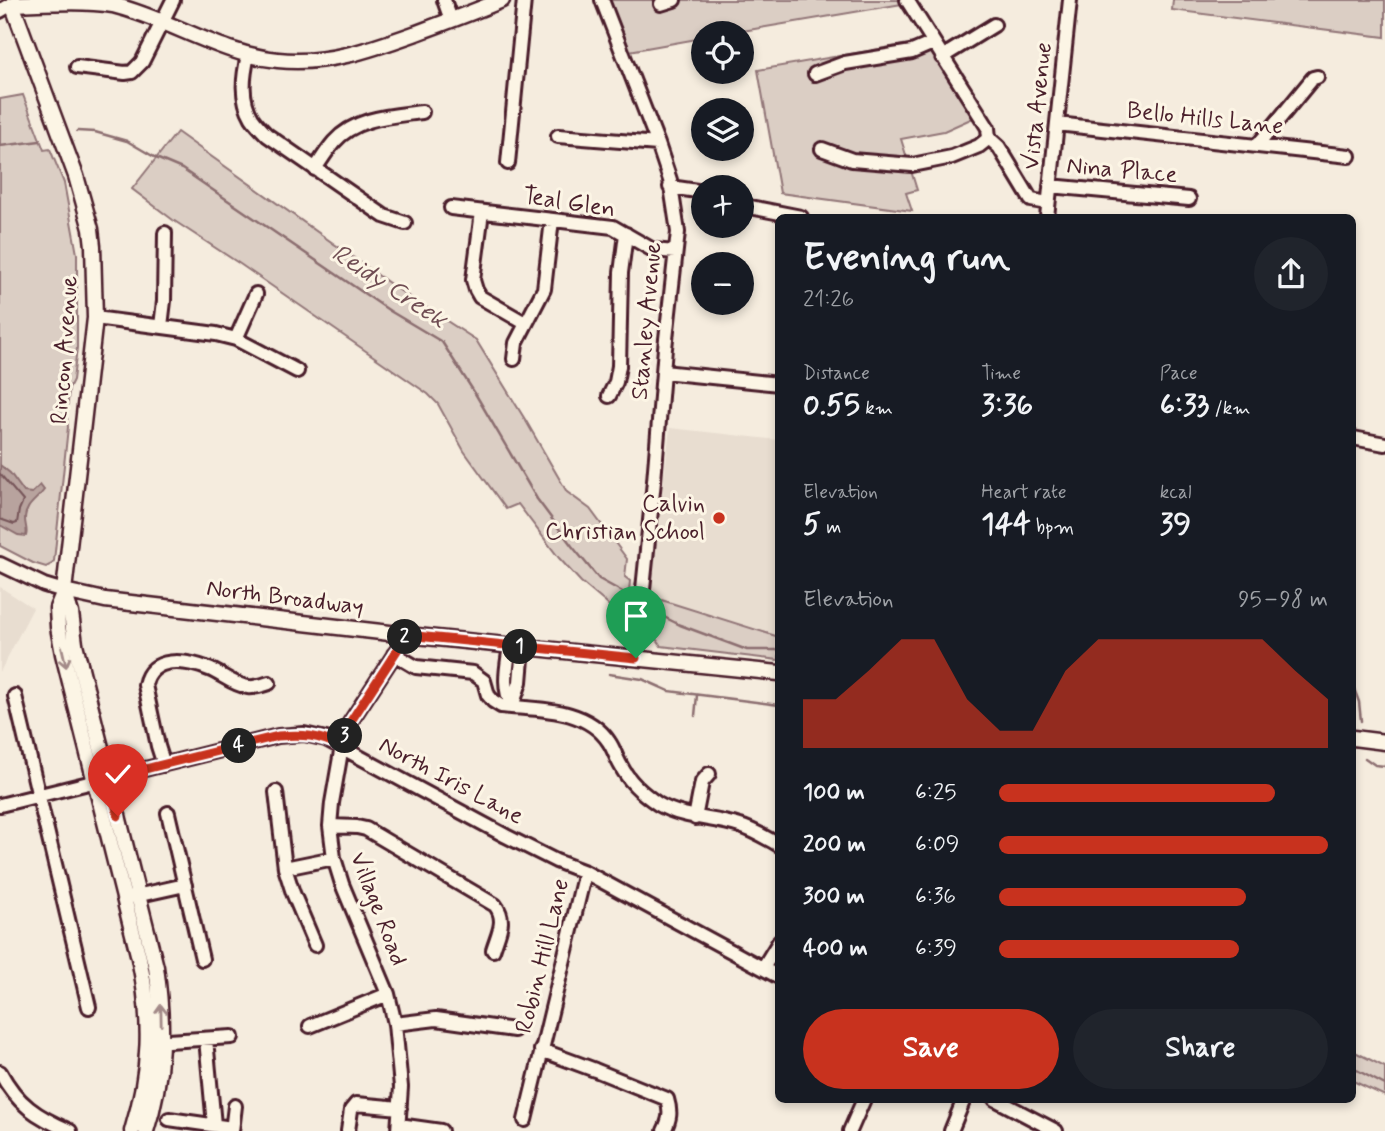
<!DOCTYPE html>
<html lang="en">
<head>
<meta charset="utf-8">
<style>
	body { margin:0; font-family:Mynerve,sans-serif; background:#20242c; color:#f1f3f6; height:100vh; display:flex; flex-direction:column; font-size:26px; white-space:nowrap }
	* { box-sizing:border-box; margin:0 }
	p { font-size:23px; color:#9ea1a6 }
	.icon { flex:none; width:38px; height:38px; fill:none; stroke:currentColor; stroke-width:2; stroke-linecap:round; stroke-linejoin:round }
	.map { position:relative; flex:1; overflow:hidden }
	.sheet { position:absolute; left:775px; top:214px; width:581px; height:889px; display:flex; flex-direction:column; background:#171b24; border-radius:10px; box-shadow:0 4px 10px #0003 }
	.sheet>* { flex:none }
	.controls { position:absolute; left:691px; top:21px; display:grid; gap:14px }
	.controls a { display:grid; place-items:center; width:63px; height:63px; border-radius:50%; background:#171b24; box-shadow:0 4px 10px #0003; font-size:35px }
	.pin { position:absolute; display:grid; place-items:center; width:60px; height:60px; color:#fff; margin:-72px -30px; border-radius:50% 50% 50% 0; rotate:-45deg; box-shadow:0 0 7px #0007 }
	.pin .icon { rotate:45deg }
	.km { position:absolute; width:35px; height:35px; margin:-18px; border-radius:50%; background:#222; color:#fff; font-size:19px; line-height:35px; text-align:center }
	.round { display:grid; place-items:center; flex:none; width:74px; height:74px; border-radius:37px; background:#20242c }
	.overview { display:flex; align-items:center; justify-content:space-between; height:119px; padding:0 28px }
	h1 { font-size:38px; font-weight:700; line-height:52px }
	.stats { display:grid; grid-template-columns:repeat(3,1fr); gap:10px; height:119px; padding:7px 28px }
	.stats div { display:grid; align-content:center }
	.stats b { font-size:30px; font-weight:700 }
	.stats small { font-size:19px; font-weight:400 }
	.stats p { font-size:19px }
	.chart { height:196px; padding:14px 28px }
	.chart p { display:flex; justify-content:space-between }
	.chart svg { width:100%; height:126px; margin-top:7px; fill:#c8321e; opacity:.7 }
	.action { display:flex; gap:14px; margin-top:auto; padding:14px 28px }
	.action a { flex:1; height:80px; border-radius:42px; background:#c8321e; color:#fff; font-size:28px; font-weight:700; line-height:80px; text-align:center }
	.action a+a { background:#20242c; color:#f1f3f6 }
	ul { padding:0 28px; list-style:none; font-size:23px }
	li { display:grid; grid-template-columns:112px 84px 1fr; align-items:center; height:52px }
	li i { height:18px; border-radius:9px; background:#c8321e }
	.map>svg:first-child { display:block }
	.built { fill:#e8ddd0 }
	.green { fill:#dbcec4; stroke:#927678; stroke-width:2 }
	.water { fill:#b8a39e; stroke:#8c6e70; stroke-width:2 }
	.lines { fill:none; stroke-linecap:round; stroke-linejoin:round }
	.shore { stroke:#765459; stroke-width:2 }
	.stream { stroke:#8c6e70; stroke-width:2.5 }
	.minor-casing { stroke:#4a1f2b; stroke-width:18 }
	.major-casing { stroke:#4a1f2b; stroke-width:19 }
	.minor { stroke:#fcf5e5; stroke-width:12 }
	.major { stroke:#fcf5e5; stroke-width:14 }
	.oneway { stroke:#a38a88 }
	.route-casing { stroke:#fff; stroke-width:14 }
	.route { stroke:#c8321e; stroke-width:9 }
	.poi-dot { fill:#c8321e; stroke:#fcf5e5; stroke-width:2.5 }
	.labels { text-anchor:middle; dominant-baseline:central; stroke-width:6; stroke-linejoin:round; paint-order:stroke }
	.street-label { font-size:24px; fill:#4a1f2b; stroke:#fcf5e5 }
	.poi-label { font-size:24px; fill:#4a1f2b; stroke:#fcf5e5; text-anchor:end }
	.water-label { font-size:26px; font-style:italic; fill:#704d53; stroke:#fcf5e5 }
</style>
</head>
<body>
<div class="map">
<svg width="1385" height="1131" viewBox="0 0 1385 1131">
	<rect width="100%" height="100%" fill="#f5ecde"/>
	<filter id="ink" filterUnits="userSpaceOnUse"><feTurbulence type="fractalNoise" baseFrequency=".0143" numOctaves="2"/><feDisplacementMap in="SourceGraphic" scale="14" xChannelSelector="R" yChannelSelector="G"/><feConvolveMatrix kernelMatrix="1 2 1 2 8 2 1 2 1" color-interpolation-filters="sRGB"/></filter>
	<g filter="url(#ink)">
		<path class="built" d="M670 428 779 440V637L650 596Z
			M0 587 33 608 0 672Z"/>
		<path class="green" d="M610 0H900L902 4 731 33H704L703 38 629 51Z
			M1173 0H1385V37L1172 10Z
			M925 41 973 118 944 131 901 139 917 190 906 193 912 211 780 193 758 70Z
			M23 95 44 150 50 149 64 183 77 254V348L73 380 69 388 67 417 68 427 54 561 52 564 46 567 33 563 0 546V99Z
			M177 132 396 288 476 340 526 421 567 492 590 509 627 559 625 577 630 581 626 620 581 582 559 558 518 504 506 509 464 451 438 404 428 394 240 264 173 220 132 189Z
			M652 597 779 637V660L661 646 650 630Z
			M1353 1051 1385 1067V1096L1353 1081Z"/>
		<path class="water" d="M0 465 10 473 24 492 32 493 40 485 44 490C37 500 25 505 25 519 25 526 28 530 26 536L18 535 0 525Z"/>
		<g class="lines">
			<path class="shore" d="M0 474 23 501 19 510 17 523 14 524 0 519"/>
			<path class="stream" d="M77 131 95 132 127 141 156 158 182 169 390 311 442 342 476 395 537 499 572 546 599 579 628 595
				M0 146 40 141
				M650 610 680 625 747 650H779
				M609 674 642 679 669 691 779 705
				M1353 686 1359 702 1361 721
				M695 716 697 695
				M1365 758 1375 765 1385 766
				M1353 1068 1385 1085"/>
			<g class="minor-casing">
				<path id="minor" d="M444 0 451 20
					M602 0 658 144 670 180 678 232 665 348 654 481 636 658
					M907 0 988 128 989 138 999 147 1031 200 1048 203
					M661 4 674 0
					M0 11 12 4
					M248 55C243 77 240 98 252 118 256 124 262 130 267 135L384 216 405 223
					M942 57 994 25
					M77 67 125 73 132 72 142 62 173 0
					M815 74 845 63 912 52 933 43
					M1057 124 1349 156
					M558 136 658 144
					M1257 146 1313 78 1317 77
					M822 149 852 160 912 165 952 157 979 146 989 138
					M508 163 524 0
					M315 169C321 160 327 150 334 142 356 117 392 116 422 112
					M1050 186 1189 199
					M670 187 704 192
					M742 203 750 207 801 217
					M451 208 613 227 653 250 675 252
					M482 212 473 280 476 290 480 297 525 323
					M1047 217 1070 0
					M95 318 216 334 236 339 297 371
					M161 326 164 301 165 233
					M236 339 256 294
					M514 359 516 343 544 289 552 220
					M663 372 779 384
					M609 396 616 382 619 366 621 273 626 234
					M1353 438 1385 444
					M0 564 44 585 64 591
					M510 645C507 668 502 685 512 707
					M394 654 416 667 473 673 484 681 488 695 493 701 501 706C538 710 586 707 609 742 614 749 616 758 621 766 629 782 643 794 658 804 684 819 712 817 740 826 754 830 766 838 779 845
					M15 696 89 1007
					M512 707 520 682 523 647
					M164 765 158 746 145 685C151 655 186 660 209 669 222 674 233 685 248 687 255 688 263 685 269 683
					M276 792 285 868 293 893 315 945
					M0 805 278 736 304 734 326 739 506 836 556 861 585 872 779 977
					M168 813 202 959
					M695 818 702 782 709 774
					M330 826 357 827 366 829 495 905C507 920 498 933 493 950
					M285 868 334 858
					M131 897 185 885
					M763 968 779 942
					M395 1024 436 1019 514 1030
					M310 1026 388 994
					M206 1039 214 1125
					M152 1042 232 1037
					M541 1050 595 1070 667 1099C671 1112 670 1119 664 1131
					M0 1072C17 1104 37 1117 70 1131
					M995 1099 1056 1131
					M169 1119 232 1128
					M525 1120 585 872
					M399 1125 441 1131
					M232 1131 235 1106
					M348 1131 351 1110 356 1104 400 1108
					M398 1131 401 1087 395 1024 388 994 342 884 334 858 330 826 332 803 342 746 349 724 407 635
					M850 1131 864 1099
					M951 1131 964 1099"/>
			</g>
			<g class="major-casing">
				<path id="major" d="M64 591 105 600 407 635 779 673
					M64 591 71 613 75 644 156 967C164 1024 164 1076 146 1131
					M1353 738 1385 742
					M132 1131C151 1069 152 1021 139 958L63 654 58 627 57 608 64 591 95 318 93 246 91 229 76 176 12 4C45 3 81 0 113 5 170 19 219 54 278 60 328 66 377 47 422 31 449 21 476 11 502 0"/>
			</g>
			<use href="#minor" class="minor"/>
			<use href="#major" class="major"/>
		</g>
		<defs><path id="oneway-shaft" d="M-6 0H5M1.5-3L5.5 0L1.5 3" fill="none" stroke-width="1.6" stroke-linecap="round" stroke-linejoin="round" transform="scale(1.75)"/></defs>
		<g class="oneway">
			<use href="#oneway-shaft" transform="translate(64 657) rotate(77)"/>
			<use href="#oneway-shaft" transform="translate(161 1015) rotate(-91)"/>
		</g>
	</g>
	<g class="lines" filter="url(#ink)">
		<g class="route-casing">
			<path id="route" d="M118 816 109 778 278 736C304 734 317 735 341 746L349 724 407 635 636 658"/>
		</g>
		<use href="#route" class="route"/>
	</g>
	<circle class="poi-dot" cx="719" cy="518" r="7"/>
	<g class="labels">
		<g class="street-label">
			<text transform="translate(1038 106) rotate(-84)">Vista Avenue</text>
			<text transform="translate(1205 119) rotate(6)">Bello Hills Lane</text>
			<text transform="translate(1122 171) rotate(5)">Nina Place</text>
			<text transform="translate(569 203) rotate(9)">Teal Glen</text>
			<text transform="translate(647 321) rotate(-85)">Stanley Avenue</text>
			<text transform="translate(65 350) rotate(-86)">Rincon Avenue</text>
			<text transform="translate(285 598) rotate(7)">North Broadway</text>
			<text transform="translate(451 781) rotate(28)">North Iris Lane</text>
			<text transform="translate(378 909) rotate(69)">Village Road</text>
			<text transform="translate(543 956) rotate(-76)">Robin Hill Lane</text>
		</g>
		<g class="poi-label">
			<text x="705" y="504">Calvin<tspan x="705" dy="28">Christian School</tspan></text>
		</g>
		<g class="water-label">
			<text transform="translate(389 287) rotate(33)">Reidy Creek</text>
		</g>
	</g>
</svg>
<div class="controls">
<a><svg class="icon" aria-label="locate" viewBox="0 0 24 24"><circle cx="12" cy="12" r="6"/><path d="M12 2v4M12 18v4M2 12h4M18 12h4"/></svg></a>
<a><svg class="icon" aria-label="layers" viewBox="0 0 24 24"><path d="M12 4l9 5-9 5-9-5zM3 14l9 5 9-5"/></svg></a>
<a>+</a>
<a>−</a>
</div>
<div class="pin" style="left:636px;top:658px;background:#1e9e55"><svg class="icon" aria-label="arrive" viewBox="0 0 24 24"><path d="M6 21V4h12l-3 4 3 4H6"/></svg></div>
<div class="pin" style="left:118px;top:816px;background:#d93025"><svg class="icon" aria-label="check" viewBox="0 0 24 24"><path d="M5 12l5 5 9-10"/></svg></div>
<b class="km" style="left:520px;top:647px">1</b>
<b class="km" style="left:405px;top:637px">2</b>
<b class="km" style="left:345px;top:736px">3</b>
<b class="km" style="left:239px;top:746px">4</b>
<section class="sheet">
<div class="overview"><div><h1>Evening run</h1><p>21:26</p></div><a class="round"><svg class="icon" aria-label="share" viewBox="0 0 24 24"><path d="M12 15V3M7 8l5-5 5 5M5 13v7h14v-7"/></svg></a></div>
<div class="stats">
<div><p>Distance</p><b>0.55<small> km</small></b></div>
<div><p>Time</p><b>3:36</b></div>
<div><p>Pace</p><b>6:33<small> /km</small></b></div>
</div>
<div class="stats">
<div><p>Elevation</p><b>5<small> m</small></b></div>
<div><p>Heart rate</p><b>144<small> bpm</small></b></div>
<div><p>kcal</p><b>39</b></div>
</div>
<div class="chart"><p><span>Elevation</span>95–98 m</p>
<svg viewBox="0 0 160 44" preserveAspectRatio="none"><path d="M0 44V27L10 27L20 17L30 6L40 6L50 27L60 38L70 38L80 17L90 6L100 6L110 6L120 6L130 6L140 6L150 17L160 27V44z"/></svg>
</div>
<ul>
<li><b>100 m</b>6:25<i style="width:84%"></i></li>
<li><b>200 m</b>6:09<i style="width:100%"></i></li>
<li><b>300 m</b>6:36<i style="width:75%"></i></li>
<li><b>400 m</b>6:39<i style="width:73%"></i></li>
</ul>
<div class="action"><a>Save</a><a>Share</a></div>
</section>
</div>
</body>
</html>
